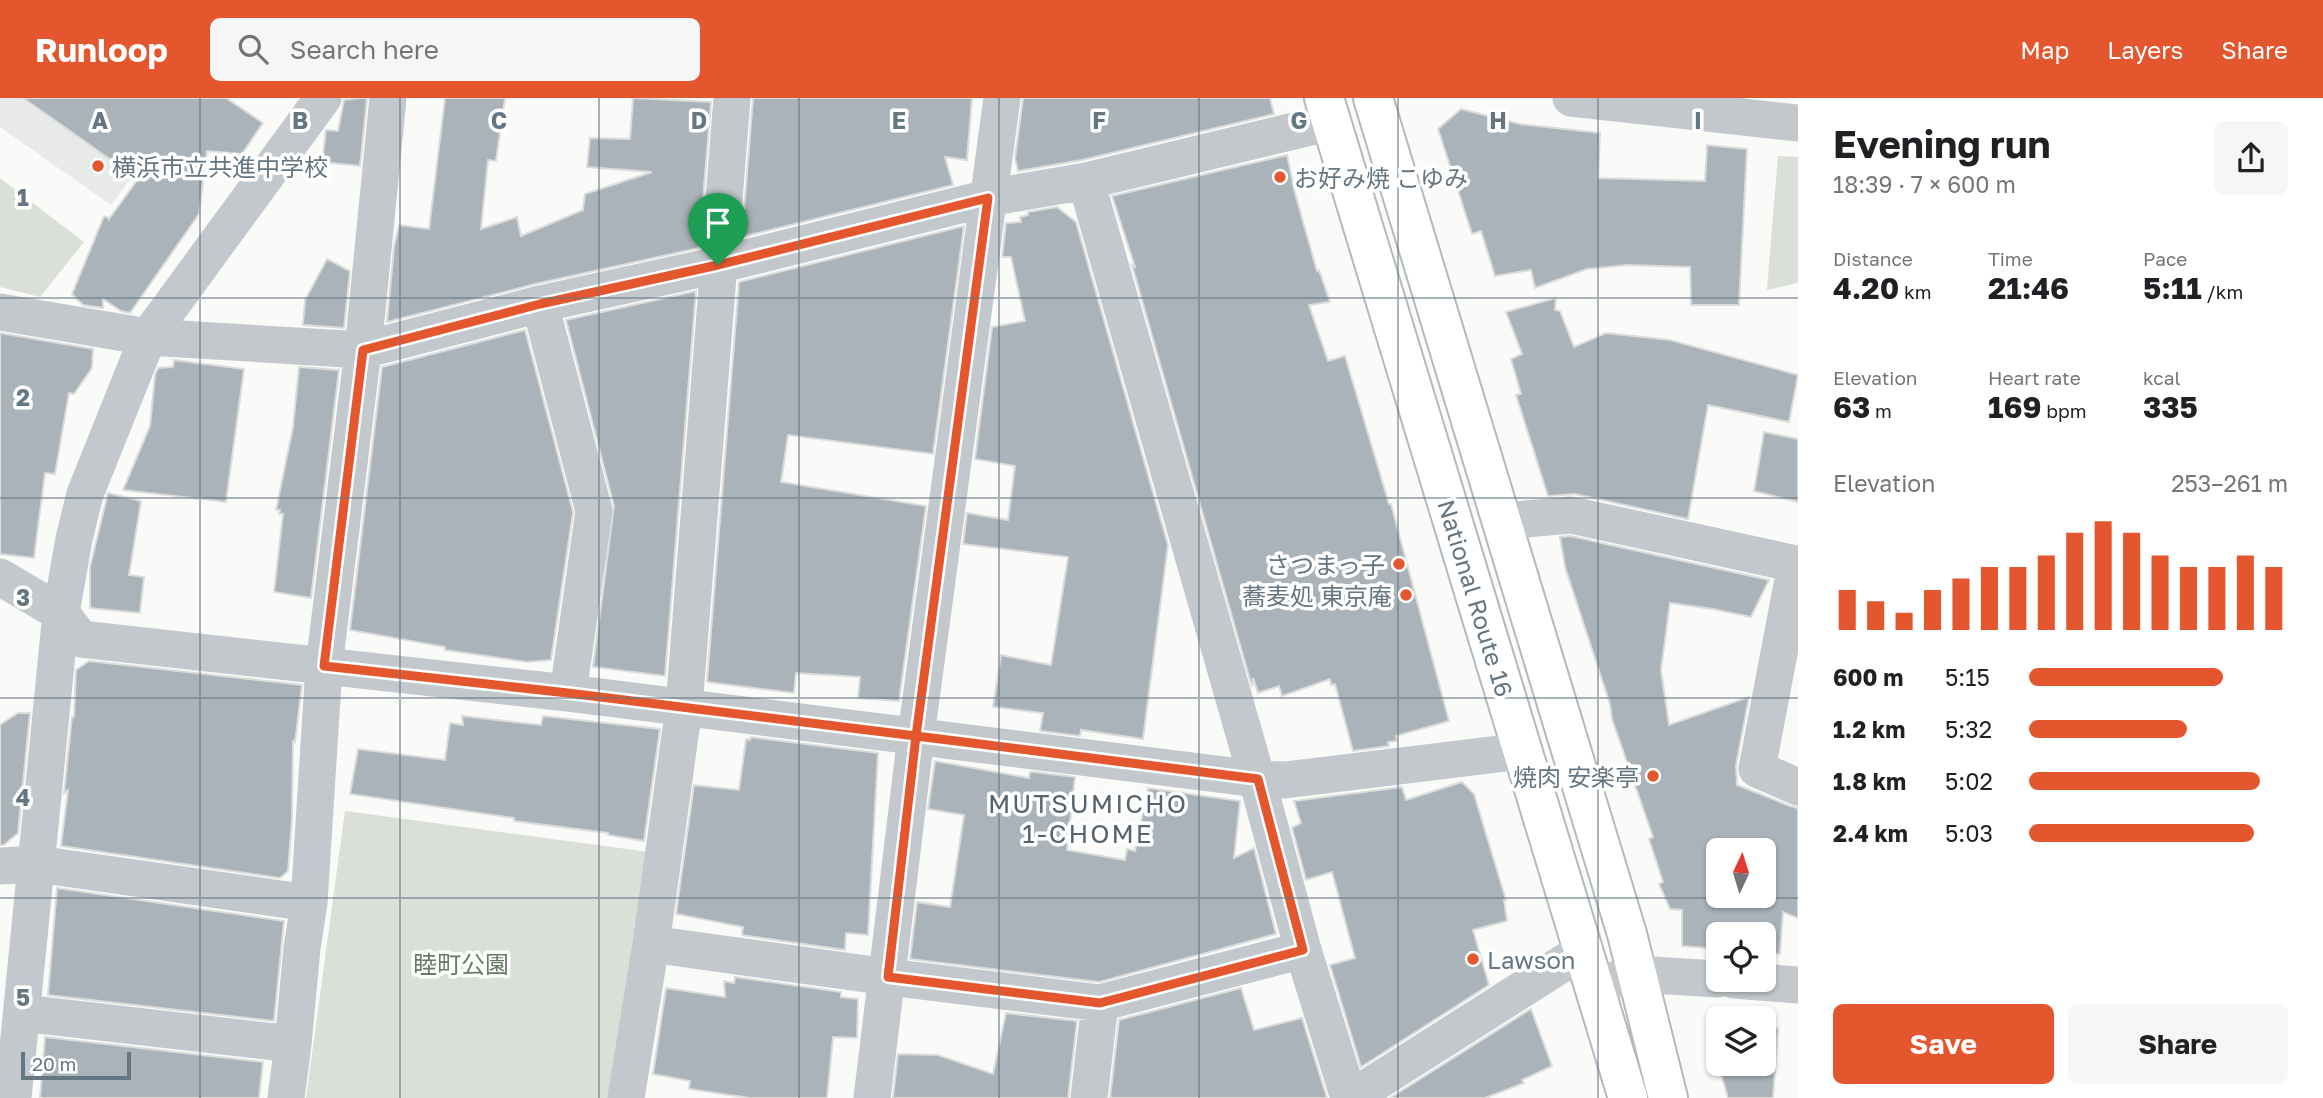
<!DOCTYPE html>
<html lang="en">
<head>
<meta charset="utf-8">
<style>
	body { margin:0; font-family:"Golos Text","Noto Sans JP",sans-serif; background:#f6f6f6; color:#202124; height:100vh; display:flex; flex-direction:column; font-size:26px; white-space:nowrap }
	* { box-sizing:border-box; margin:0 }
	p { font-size:23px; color:#757577 }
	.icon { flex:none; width:38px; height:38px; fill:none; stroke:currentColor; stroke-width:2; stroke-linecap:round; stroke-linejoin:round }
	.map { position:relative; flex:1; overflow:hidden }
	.sheet { display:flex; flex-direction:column; background:#fff; width:525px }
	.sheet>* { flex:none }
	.needle { width:46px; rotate:4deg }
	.buttons { position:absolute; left:1706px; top:740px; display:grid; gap:14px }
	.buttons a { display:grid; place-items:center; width:70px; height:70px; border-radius:10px; background:#fff; box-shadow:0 2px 5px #0004; font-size:35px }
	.scale { position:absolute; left:21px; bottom:18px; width:110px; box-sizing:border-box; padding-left:7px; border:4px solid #657683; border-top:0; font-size:19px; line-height:24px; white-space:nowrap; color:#657683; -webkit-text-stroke:5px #fff; paint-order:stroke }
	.pin { position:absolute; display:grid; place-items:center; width:60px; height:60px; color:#fff; margin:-72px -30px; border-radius:50% 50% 50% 0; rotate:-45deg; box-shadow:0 0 7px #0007 }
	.pin .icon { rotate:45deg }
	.round { display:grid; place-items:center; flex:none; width:74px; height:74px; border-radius:10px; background:#f6f6f6 }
	.head { display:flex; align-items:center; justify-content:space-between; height:119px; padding:0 35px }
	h1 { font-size:38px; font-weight:700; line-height:52px }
	.stats { display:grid; grid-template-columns:repeat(3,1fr); gap:10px; height:119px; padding:7px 35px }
	.stats div { display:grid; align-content:center }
	.stats b { font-size:30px; font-weight:700 }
	.stats small { font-size:19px; font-weight:400 }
	.stats p { font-size:19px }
	.chart { height:196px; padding:14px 35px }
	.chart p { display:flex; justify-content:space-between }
	.chart svg { width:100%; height:126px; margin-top:7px; stroke:#e4572e; stroke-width:6 }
	.action { display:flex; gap:14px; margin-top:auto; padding:14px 35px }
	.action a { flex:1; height:80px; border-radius:10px; background:#e4572e; color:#fff; font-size:28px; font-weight:700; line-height:80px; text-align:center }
	.action a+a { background:#f6f6f6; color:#202124 }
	ul { padding:0 35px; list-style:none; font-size:23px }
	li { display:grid; grid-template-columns:112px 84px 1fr; align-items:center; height:52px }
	li i { height:18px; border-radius:9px; background:#e4572e }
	header { display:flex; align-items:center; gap:42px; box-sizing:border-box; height:98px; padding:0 35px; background:#e4572e; color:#fff }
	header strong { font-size:33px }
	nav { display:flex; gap:38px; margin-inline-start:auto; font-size:24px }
	.search { width:490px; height:63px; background:#f6f6f6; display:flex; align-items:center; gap:18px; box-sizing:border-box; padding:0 24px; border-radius:10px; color:#757577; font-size:26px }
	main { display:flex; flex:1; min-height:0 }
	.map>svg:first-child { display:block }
	.built { fill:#e8e9e9 }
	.green { fill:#dadfd7 }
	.building { fill:#aab3b9; stroke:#dcdcda; stroke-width:2; fill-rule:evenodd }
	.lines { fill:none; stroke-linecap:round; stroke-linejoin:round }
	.highway-casing { stroke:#b4b9bd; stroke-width:42 }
	.minor { stroke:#c3c8cc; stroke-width:37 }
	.highway { stroke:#fff; stroke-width:38 }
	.route-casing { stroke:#fff; stroke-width:14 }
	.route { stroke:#e4572e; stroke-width:9 }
	.grid { fill:none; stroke:#657683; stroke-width:2; stroke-opacity:0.55 }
	.poi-dot { fill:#e4572e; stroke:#fff; stroke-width:2.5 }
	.labels { text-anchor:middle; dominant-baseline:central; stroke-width:7; stroke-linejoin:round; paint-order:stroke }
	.poi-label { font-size:24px; fill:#657683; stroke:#fff; text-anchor:start }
	.street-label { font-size:24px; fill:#657683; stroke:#fff }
	.park-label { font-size:24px; fill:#687a64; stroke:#fff }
	.neighbourhood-label { font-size:26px; letter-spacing:2px; fill:#57646e; stroke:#fff }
	.grid-label { font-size:23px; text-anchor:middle; font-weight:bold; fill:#657683; stroke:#fff; stroke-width:7; stroke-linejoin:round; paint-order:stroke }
</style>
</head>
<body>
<header>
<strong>Runloop</strong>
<div class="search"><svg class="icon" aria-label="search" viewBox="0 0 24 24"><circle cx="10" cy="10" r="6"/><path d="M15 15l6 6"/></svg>Search here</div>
<nav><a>Map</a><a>Layers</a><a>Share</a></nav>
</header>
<main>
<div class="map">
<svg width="1798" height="1000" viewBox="0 0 1798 1000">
	<rect width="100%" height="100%" fill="#fafaf8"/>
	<path class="built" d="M0 0H166L170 27 111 107 0 29Z"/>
	<path class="green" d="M1778 58 1798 59V185L1767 192Z
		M0 80 84 144 40 199 0 189Z
		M345 713 649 754 610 1000H306Z"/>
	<path class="building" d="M23 0H226L263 25 242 56 207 53 199 116 130 215 121 213 103 201V210L83 207 72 196 104 118 109 120V121L138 81Z
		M360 0H367L360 68 322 64 326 32 338 33 344 2Z
		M445 0H505L496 63 488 62 481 131 517 119 521 138 583 112 585 96 652 74 587 69 590 40 630 41 633 0 711 4 699 150 535 186 387 224 394 149 399 127 429 131Z
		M753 0H972L967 62 945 59 953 87 742 139Z
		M1023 0H1270L1274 16 1082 62 1018 73 1015 60Z
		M1461 11 1520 26 1600 35 1598 80 1705 83 1707 47 1747 51 1739 207H1691L1690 169 1628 167 1587 171 1535 190 1531 172 1495 178 1481 133 1472 136 1438 31Z
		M1287 57 1295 95 1317 173 1319 172 1330 204 1309 207 1328 263 1345 258 1389 406H1391L1449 623 1396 638 1397 643 1388 644 1389 648 1353 653 1335 586 1331 587 1330 581 1282 598 1279 588 1258 595 1253 580 1252 589 1132 167 1135 169 1112 98Z
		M1057 109 1076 124 1168 447 1143 641 1081 632 1080 638 1040 633 1043 615 993 609 1001 557 1051 567 1068 459 963 446 967 415 1008 422 1015 368 975 361 992 229 1025 223 1011 159H1002L1006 125 1021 124 1020 119 1028 117V114Z
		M964 128 933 356 788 337 781 384 926 408 899 603 858 600 860 579 796 575 794 595 707 584 739 184Z
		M327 161 350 173 344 230 303 227 305 202Z
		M696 193 665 578 593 569 614 408 566 222Z
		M1556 200 1555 212 1560 213 1574 249 1606 235 1670 242 1798 277 1789 324 1708 307 1688 421 1575 396 1548 398 1516 297 1521 296 1511 261 1522 256 1506 214Z
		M525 232 573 414 551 562 527 564 445 552V549L350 532 382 269Z
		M0 235 93 251 92 270 74 296 69 295 55 376 45 375 34 460 0 456Z
		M174 262 244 271 226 404 123 392 150 328 155 277 158 270 173 269Z
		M299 269 339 272 311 500 274 494 283 416H279L280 412H276L293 329Z
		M1764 334 1798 341V404L1754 393Z
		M108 395 141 403 129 477 144 479 140 515 90 510V469Z
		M1570 438 1769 482 1751 519 1713 511 1670 505 1661 572 1669 627 1749 599 1736 667 1737 687 1790 708 1798 710V820L1783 814 1780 856 1764 855V836H1718V851L1682 848V812L1670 811 1659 786 1663 784 1649 741 1653 739 1612 621 1610 606 1565 469 1560 439ZM1718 752H1764V798H1718Z
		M89 563 302 587 295 644 293 643 292 721 288 773 280 780 61 748 68 692 64 695 72 619H74L76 572Z
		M18 615H30L18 735 4 747H0V627Z
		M462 618 541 627 543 618 660 631 644 743 608 737V735L514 723V720L350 696 358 651 445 662 450 625 463 627Z
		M751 639 878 655 868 837 846 835 845 852 742 837 743 829 676 816 694 687 739 692 746 641 750 642Z
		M935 663 1029 680 1030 674H1034L1075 679 1067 752 1125 762 1127 751 1135 753 1148 690 1240 703 1234 760 1254 750 1276 836 1099 884 910 861 917 804 950 809 964 717 928 711Z
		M1462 684 1474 696 1506 802H1504L1507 823 1473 832 1489 887 1361 969 1330 867 1355 860 1332 774 1306 782 1292 730 1301 725 1294 703 1402 689 1406 702Z
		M57 790 284 823 274 923 48 897Z
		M735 879 841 894V899L858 901 857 940 833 939 827 1000H750L689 991 690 983 653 976 666 890 725 899 724 883 734 885Z
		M1241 890 1254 932 1302 920 1327 1000H1110L1119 922Z
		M1531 911 1552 968 1522 982 1524 985 1485 1000H1390Z
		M1006 915 1077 923 1068 1000H893L898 956 938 957 993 976Z
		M1778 930 1773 1000H1728L1713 948 1718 947V966H1764V934Z
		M45 939 263 964 259 1000H40Z"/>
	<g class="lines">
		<g class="highway-casing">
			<path id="highway" d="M1324 0 1628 1000
				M1373 0 1627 836 1668 1000"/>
		</g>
		<path class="minor" d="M1571 0 1798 25
			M1086 83 1257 681 1303 852 1349 1000
			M540 206 594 413 568 595
			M0 214 148 239 363 252 540 206 718 167 988 100 1086 83 1331 24
			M1503 423 1571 417 1796 466 1757 671 1798 689
			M0 479 61 515 81 541 568 595 1257 681 1285 682 1523 653
			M0 768 37 766 309 805
			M651 846 888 879 1100 905 1303 852
			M1734 882 1798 887
			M1595 887 1636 876 1718 881
			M22 915 293 946
			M13 1000 61 515 74 441 85 396 148 239 323 0
			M286 1000 293 946 302 850 309 805 324 568 363 252 388 0
			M626 1000 651 846 684 609 732 0
			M872 1000 916 638 1002 0
			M1089 1000 1100 905
			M1351 1000 1584 852"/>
		<use href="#highway" class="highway"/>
	</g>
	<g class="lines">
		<g class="route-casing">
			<path id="route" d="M718 167 540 206 363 252 324 568 568 595 916 638 888 879 1100 905 1303 852 1258 681 916 638 988 100 718 167"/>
		</g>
		<use href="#route" class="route"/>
	</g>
	<path class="grid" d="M200 0V1000M400 0V1000M599 0V1000M799 0V1000M999 0V1000M1199 0V1000M1398 0V1000M1598 0V1000M0 200H1798M0 400H1798M0 600H1798M0 800H1798"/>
	<g class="poi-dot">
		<circle cx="98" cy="68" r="7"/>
		<circle cx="1280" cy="79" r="7"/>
		<circle cx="1399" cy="466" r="7"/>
		<circle cx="1406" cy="497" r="7"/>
		<circle cx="1653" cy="678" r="7"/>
		<circle cx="1473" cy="861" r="7"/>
	</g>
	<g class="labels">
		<g class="poi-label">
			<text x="112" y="68">横浜市立共進中学校</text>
			<text x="1294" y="79">お好み焼 こゆみ</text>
			<text x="1385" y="466" text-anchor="end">さつまっ子</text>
			<text x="1392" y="497" text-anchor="end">蕎麦処 東京庵</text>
			<text x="1639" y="678" text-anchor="end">焼肉 安楽亭</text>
			<text x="1487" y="861">Lawson</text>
		</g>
		<g class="street-label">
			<text transform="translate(1476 500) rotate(73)">National Route 16</text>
		</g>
		<g class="park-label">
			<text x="461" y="865">睦町公園</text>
		</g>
		<g class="neighbourhood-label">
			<text x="1088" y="705">MUTSUMICHO<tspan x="1088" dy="30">1-CHOME</tspan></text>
		</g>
	</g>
	<g class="grid-label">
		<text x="100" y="31">A</text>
		<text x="300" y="31">B</text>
		<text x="499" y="31">C</text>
		<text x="699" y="31">D</text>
		<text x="899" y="31">E</text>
		<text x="1099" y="31">F</text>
		<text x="1299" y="31">G</text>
		<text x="1498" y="31">H</text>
		<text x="1698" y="31">I</text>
		<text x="23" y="108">1</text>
		<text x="23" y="308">2</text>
		<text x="23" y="508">3</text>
		<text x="23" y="708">4</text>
		<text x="23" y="908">5</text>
	</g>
</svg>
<div class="buttons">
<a><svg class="needle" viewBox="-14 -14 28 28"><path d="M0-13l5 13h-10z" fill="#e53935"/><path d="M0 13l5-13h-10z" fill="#757577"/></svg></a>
<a><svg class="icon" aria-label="locate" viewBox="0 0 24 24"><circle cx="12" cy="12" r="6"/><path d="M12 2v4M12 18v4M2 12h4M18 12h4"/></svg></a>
<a><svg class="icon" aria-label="layers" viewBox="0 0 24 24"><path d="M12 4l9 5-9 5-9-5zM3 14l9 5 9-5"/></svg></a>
</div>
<div class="scale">20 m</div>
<div class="pin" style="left:718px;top:167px;background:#1e9e55"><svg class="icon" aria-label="arrive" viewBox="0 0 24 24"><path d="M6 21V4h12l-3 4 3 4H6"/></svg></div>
</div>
<section class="sheet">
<div class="head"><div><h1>Evening run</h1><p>18:39 · 7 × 600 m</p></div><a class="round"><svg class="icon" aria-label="share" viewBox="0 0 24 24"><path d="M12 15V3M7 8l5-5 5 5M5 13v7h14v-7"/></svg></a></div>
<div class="stats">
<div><p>Distance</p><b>4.20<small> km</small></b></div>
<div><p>Time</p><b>21:46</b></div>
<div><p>Pace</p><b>5:11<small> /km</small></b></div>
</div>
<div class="stats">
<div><p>Elevation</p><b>63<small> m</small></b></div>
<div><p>Heart rate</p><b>169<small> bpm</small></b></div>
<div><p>kcal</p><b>335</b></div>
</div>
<div class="chart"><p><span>Elevation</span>253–261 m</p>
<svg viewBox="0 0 160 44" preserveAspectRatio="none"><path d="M5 44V30M15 44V34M25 44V38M35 44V30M45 44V26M55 44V22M65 44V22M75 44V18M85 44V10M95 44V6M105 44V10M115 44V18M125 44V22M135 44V22M145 44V18M155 44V22"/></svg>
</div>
<ul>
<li><b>600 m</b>5:15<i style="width:75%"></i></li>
<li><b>1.2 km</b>5:32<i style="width:61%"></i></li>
<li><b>1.8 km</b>5:02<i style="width:89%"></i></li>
<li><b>2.4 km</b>5:03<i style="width:87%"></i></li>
</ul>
<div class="action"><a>Save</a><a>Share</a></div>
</section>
</main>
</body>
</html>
